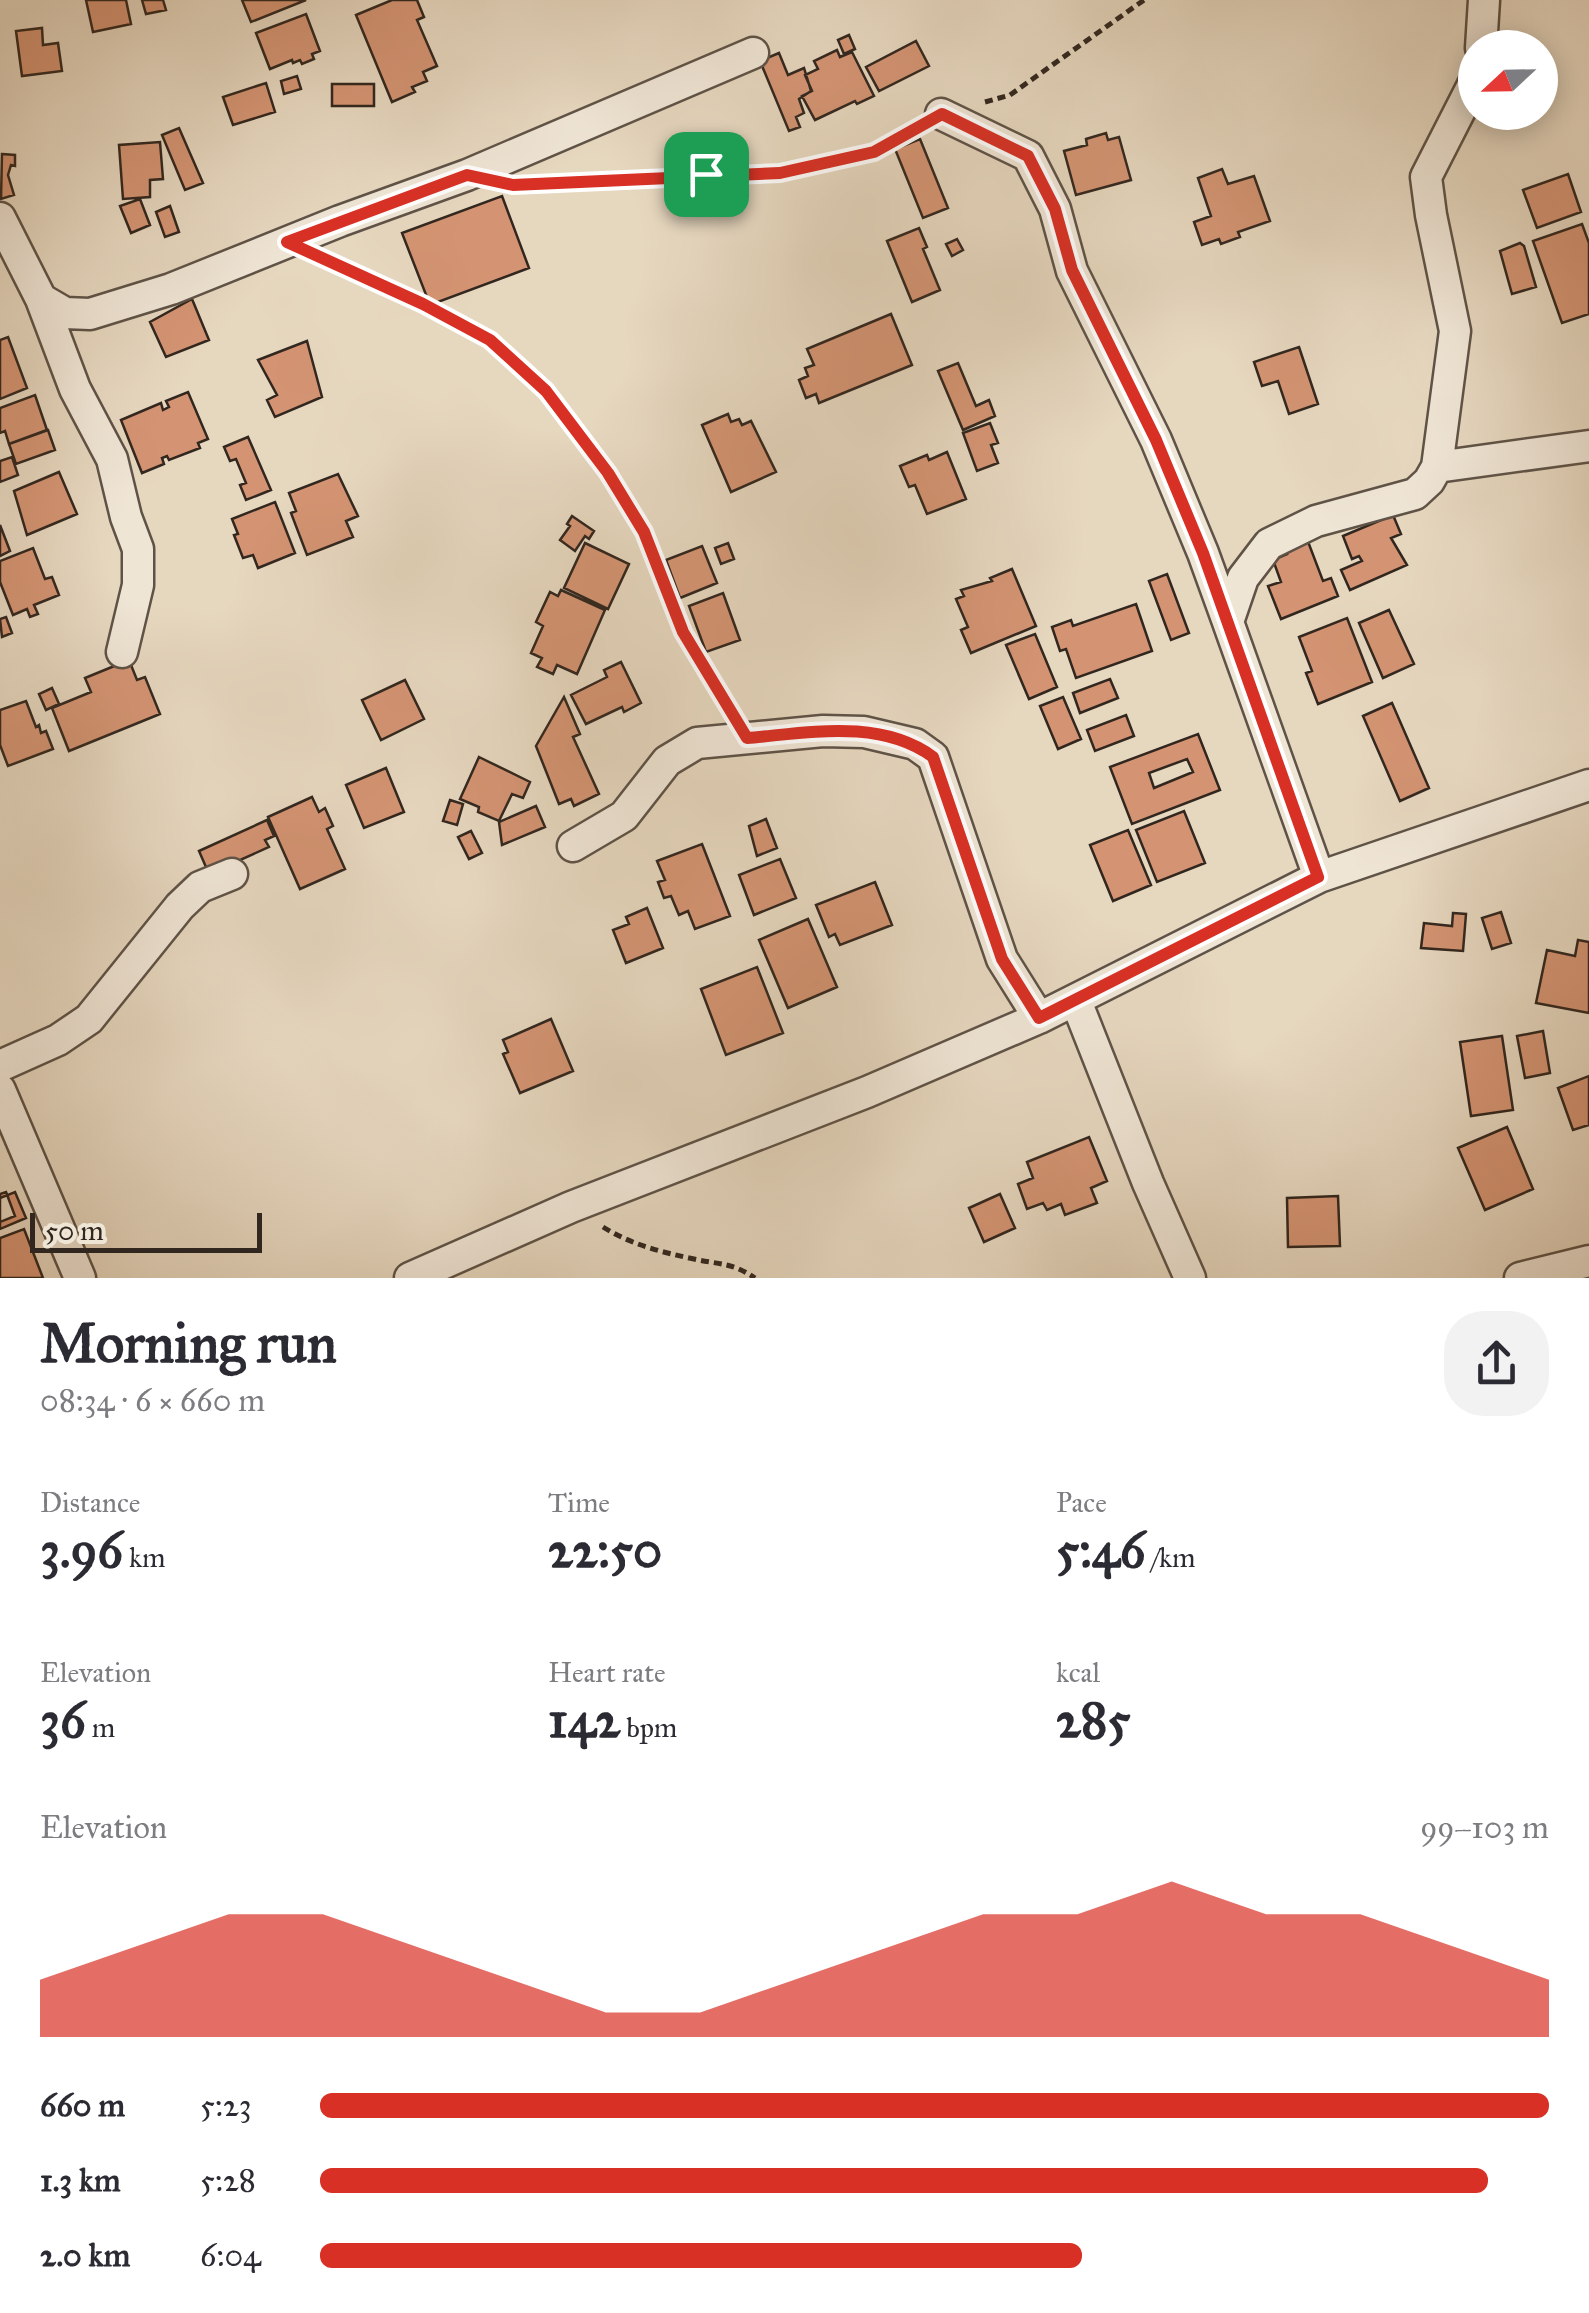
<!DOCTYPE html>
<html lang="en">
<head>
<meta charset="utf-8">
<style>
	body { margin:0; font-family:"IM FELL Great Primer",serif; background:#f2f2f3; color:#2b2b33; height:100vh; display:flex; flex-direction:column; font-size:38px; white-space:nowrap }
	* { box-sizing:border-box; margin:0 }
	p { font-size:32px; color:#7c7c81 }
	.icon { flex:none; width:55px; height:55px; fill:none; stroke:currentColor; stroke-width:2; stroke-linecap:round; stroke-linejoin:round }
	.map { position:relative; height:1278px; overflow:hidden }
	.sheet { display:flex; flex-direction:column; background:#fff; flex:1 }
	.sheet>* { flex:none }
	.needle { width:65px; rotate:248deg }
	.tools { position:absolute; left:1458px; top:30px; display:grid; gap:20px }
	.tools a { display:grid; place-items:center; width:100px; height:100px; border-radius:50%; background:#fff; box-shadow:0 5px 25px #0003; font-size:50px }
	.scale { position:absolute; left:30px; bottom:25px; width:232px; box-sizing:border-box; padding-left:10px; border:5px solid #32271f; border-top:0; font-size:28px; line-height:35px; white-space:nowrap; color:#32271f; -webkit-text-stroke:8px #efe5d5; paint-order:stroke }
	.pin { position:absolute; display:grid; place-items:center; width:85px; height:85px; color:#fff; margin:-42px; border-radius:20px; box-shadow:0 5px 15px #0006 }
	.round { display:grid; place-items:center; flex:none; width:105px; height:105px; border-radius:40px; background:#f2f2f3 }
	.summary { display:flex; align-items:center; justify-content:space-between; height:170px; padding:0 40px }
	h1 { font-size:55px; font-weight:800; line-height:75px }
	.stats { display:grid; grid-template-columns:repeat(3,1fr); gap:15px; height:170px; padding:10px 40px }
	.stats div { display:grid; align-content:center }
	.stats b { font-size:50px; font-weight:800 }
	.stats small { font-size:28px; font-weight:400 }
	.stats p { font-size:28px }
	.chart { height:280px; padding:20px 40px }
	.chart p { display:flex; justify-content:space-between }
	.chart svg { width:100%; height:180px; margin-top:10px; fill:#d93025; opacity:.7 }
	ul { padding:0 40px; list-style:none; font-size:32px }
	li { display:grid; grid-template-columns:160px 120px 1fr; align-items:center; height:75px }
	li i { height:25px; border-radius:12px; background:#d93025 }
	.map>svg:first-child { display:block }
	.building { fill:#d49473; stroke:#32271f; stroke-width:2.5; fill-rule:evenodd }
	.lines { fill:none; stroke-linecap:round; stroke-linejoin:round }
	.minor-casing { stroke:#5f5347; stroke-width:35 }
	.path { stroke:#32271f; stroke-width:5; stroke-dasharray:8 5; stroke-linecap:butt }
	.minor { stroke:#efe5d5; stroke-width:30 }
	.route-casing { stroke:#fff; stroke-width:20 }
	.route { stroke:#d93025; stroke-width:12 }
</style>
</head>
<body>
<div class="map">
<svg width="1589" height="1278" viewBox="0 0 1589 1278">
	<rect width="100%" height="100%" fill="#e6d7bf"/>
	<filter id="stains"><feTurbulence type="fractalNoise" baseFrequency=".002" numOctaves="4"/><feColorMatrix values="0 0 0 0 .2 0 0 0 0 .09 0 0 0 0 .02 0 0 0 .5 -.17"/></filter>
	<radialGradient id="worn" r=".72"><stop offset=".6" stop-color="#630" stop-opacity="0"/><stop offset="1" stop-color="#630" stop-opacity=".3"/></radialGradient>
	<path class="building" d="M86 0H126L131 24 93 32Z
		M142 0H163L166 10 146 14Z
		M242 0H306L251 22Z
		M392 0H417L424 17 417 20 437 66 423 72 427 81 412 87 415 92 392 102 356 15Z
		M306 14 320 51 312 54 314 59 302 64 300 60 293 63 292 60 270 69 256 33Z
		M42 28 43 45 58 43 62 71 22 76 16 31Z
		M849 35 855 49 844 54 838 40Z
		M916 41 929 66 879 91 866 67Z
		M837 50 840 57 852 52 874 96 857 104 855 101 815 120 802 96 812 91 805 75 818 69 814 61Z
		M779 53 788 75 804 68 811 91 799 99 804 113 796 117 800 127 789 131 760 61Z
		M297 76 301 89 284 94 281 81Z
		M266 83 275 112 233 125 223 97Z
		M332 84H374V106H332Z
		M179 128 203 183 185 190 162 135Z
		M1106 133 1108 140 1119 137 1131 180 1076 195 1064 151 1087 145 1086 139Z
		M920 139 948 208 923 218 895 149Z
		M160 142 163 179 150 180V197L123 199 119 145Z
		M2 154 15 155V166L11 165 8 175 14 195 1 199Z
		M1222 169 1228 184 1254 176 1270 221 1238 232 1240 237 1221 244 1219 239 1202 245 1194 222 1211 216 1198 178Z
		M1568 174 1581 212 1537 228 1523 190Z
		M502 196 529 268 430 305 402 233Z
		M140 199 150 225 131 233 120 206Z
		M170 206 179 232 165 237 156 212Z
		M1582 224 1589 243V314L1562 323 1533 241Z
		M919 228 927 247 923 249 940 290 912 302 887 241Z
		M957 239 963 250 952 256 946 244Z
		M1520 243 1524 246 1536 287 1512 294 1500 251Z
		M192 299 209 340 166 357 150 322Z
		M891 314 912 365 819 403 816 394 806 398 799 380 808 376 805 368 814 365 807 349Z
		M8 337 27 388 0 399V340Z
		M307 341 322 397 275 417 267 400 277 395 258 360Z
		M1299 347 1318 404 1289 414 1278 381 1262 386 1254 362Z
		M958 363 976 406 989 400 995 416 963 430 938 371Z
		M188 392 208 439 198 443 200 448 169 460 167 456 162 458 164 464 142 473 121 420 161 403 163 410 169 407 166 401Z
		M35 395 47 430 9 444 5 431 0 433V408Z
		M728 414 731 422 739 419 742 425 751 421 776 472 731 492 702 425Z
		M990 423 998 443 991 445 998 463 977 471 963 433Z
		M48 430 55 450 16 464 9 444Z
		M248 437 271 490 246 500 240 485 246 483 236 459 230 461 224 447Z
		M947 452 966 499 927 514 915 485 909 487 900 466 927 455 929 460Z
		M12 457 18 475 0 482V461Z
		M59 472 77 514 27 535 14 491Z
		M338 474 358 516 346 521 353 537 307 555 291 513 296 511 289 493Z
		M275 502 295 553 258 568 253 555 243 558 234 535 238 534 232 519Z
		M1393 515 1401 534 1391 538 1407 565 1350 590 1341 570 1362 561 1359 556 1352 559 1343 536Z
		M572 516 594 531 589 539 585 536 575 551 560 540 570 526 567 524Z
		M0 525 10 551 0 556Z
		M1307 539 1323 581 1331 578 1338 596 1281 619 1268 586 1281 582 1273 560 1287 554 1284 547Z
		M585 543 629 564 608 609 564 588Z
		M728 543 734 559 721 564 715 548Z
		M702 546 717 583 680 598 666 560Z
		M33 548 45 579 52 577 59 595 34 605 38 614 30 617 27 609 13 615 0 582V561Z
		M1012 569 1036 626 971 653 961 630 968 627 956 599 964 596 961 590 992 581 990 578Z
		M1167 574 1189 633 1171 640 1149 581Z
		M561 590 605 610 577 674 557 665 553 674 537 667 542 658 531 653 543 626 536 622 550 592 558 596Z
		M723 593 740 640 706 652 689 606Z
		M1136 604 1152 651 1076 678 1066 649 1060 651 1052 627 1071 620 1073 626Z
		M1389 610 1414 664 1383 678 1359 623Z
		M6 617 12 633 2 637 0 619Z
		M1347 618 1372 682 1318 704 1306 673 1312 671 1299 637Z
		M1035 634 1057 687 1029 699 1006 645Z
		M129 660 137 680 145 677 160 714 69 751 52 708 91 692 85 678Z
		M621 662 641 703 624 712 622 707 586 724 571 695 607 677 604 670Z
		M1110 679 1118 698 1080 713 1073 693Z
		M405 680 424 719 381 740 362 700Z
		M52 688 59 704 46 710 39 694Z
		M564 697 580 734 573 737 599 794 574 806 571 799 559 804 536 746Z
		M1063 697 1081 739 1058 749 1040 706Z
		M26 701 36 727 39 725 41 733 46 731 53 749 8 766 0 745V710Z
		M1392 703 1429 788 1400 801 1363 716Z
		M1126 715 1134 736 1095 751 1087 730Z
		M1198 734 1220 790 1132 824 1110 767ZM1187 759 1193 772 1154 788 1149 773Z
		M479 757 530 782 523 798 512 794 499 821 478 812 479 807 460 799Z
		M386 768 404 812 364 828 346 785Z
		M312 797 319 812 325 808 333 826 327 829 345 869 300 889 268 817Z
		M450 800 463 804 457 825 443 821Z
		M536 806 545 827 502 845 499 822Z
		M1184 811 1205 863 1157 882 1136 830Z
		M766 819 777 848 757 856 749 826Z
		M267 820 274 836 265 840 269 847 209 874 199 851Z
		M1128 830 1151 885 1113 901 1090 845Z
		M471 831 482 853 469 859 458 837Z
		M702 844 730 916 695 929 688 911 679 915 671 896 664 898 658 882 665 880 657 861Z
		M780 859 796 898 754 915 739 875Z
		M875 882 892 925 840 945 835 934 829 937 816 905Z
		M647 908 663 948 626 963 613 930 629 924 626 917Z
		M1501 912 1511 943 1492 949 1482 918Z
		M1453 913 1466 914 1463 951 1421 948 1424 923 1452 926Z
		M808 919 837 987 788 1008 759 940Z
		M1578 940 1589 942V1013L1536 1003 1547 950 1575 956Z
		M757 967 783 1033 726 1055 701 989Z
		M551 1019 573 1071 520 1093 503 1054 508 1052 503 1040Z
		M1543 1031 1550 1073 1525 1078 1517 1036Z
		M1502 1036 1513 1110 1471 1116 1460 1042Z
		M1589 1076V1125L1573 1130 1558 1088Z
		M1507 1127 1533 1189 1485 1210 1458 1148Z
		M1089 1137 1107 1181 1091 1188 1097 1203 1065 1215 1061 1204 1047 1210 1043 1203 1027 1209 1018 1184 1033 1178 1027 1162Z
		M6 1192 15 1216 0 1222V1194Z
		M15 1192 26 1218 0 1229V1198Z
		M1000 1194 1015 1228 984 1242 969 1208Z
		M1338 1196 1340 1246 1288 1247 1287 1198Z
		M24 1229 43 1278H0V1238Z"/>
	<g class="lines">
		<g class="minor-casing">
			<path id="minor" d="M1481 48 1484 0
				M941 114 1028 156 1055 209 1072 271 1156 440 1203 553 1228 622
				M0 218 41 299 65 313 90 314 171 289 340 221 467 175 753 53
				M41 299 75 389 112 459 126 517 138 549V585L122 652
				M1437 467 1589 446
				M573 846 624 816 667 761 697 743 823 731 864 732 915 744 933 757 1002 959 1039 1018
				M1319 877 1228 622 1243 578 1269 544 1316 521 1415 494 1429 481 1437 467 1455 331 1431 215 1426 177 1475 81
				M1076 1001 1148 1183 1190 1278
				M0 1066 58 1040 89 1019 180 906 200 887 232 874
				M0 1090 80 1278
				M410 1278 571 1207 867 1092 1039 1018 1319 877 1589 785
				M1520 1278 1589 1261"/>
		</g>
		<path class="path" d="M985 102 1010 95 1144 0
			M524 185 780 173 874 152 914 129
			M326 260 423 304 490 340 546 391 609 473 644 531 683 632 731 710
			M603 1227C632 1245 661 1252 694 1259 721 1265 731 1262 755 1278"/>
		<use href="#minor" class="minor"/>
	</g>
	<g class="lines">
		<g class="route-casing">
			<path id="route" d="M942 114 1028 156 1055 209 1072 270 1156 440 1203 553 1318 877 1039 1018 1002 959 933 757C880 718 808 733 747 738L683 632 644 532 608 473 546 391 490 340 423 304 287 242 467 175 513 185 780 173 874 152Z"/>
		</g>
		<use href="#route" class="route"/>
	</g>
	<rect width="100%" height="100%" filter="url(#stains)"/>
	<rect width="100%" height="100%" fill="url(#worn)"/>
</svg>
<div class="tools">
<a><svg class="needle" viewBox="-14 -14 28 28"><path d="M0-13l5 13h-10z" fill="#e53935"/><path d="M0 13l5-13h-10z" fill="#7c7c81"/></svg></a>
</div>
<div class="scale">50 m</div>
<div class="pin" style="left:706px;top:174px;background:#1e9e55"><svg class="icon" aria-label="arrive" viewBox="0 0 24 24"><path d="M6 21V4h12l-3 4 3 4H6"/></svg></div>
</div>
<section class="sheet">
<div class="summary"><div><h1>Morning run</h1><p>08:34 · 6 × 660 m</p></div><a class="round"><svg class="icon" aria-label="share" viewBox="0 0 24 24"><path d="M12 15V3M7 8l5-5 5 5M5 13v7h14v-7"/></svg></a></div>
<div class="stats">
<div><p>Distance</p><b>3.96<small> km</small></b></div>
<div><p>Time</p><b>22:50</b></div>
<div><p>Pace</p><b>5:46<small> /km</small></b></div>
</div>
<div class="stats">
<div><p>Elevation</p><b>36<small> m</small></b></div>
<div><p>Heart rate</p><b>142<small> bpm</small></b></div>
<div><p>kcal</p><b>285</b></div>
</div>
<div class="chart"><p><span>Elevation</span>99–103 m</p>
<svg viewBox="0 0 160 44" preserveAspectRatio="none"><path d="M0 44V30L10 22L20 14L30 14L40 22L50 30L60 38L70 38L80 30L90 22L100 14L110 14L120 6L130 14L140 14L150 22L160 30V44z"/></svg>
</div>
<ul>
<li><b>660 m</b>5:23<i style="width:100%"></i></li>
<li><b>1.3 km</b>5:28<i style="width:95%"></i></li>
<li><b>2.0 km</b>6:04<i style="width:62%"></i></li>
</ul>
</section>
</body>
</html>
